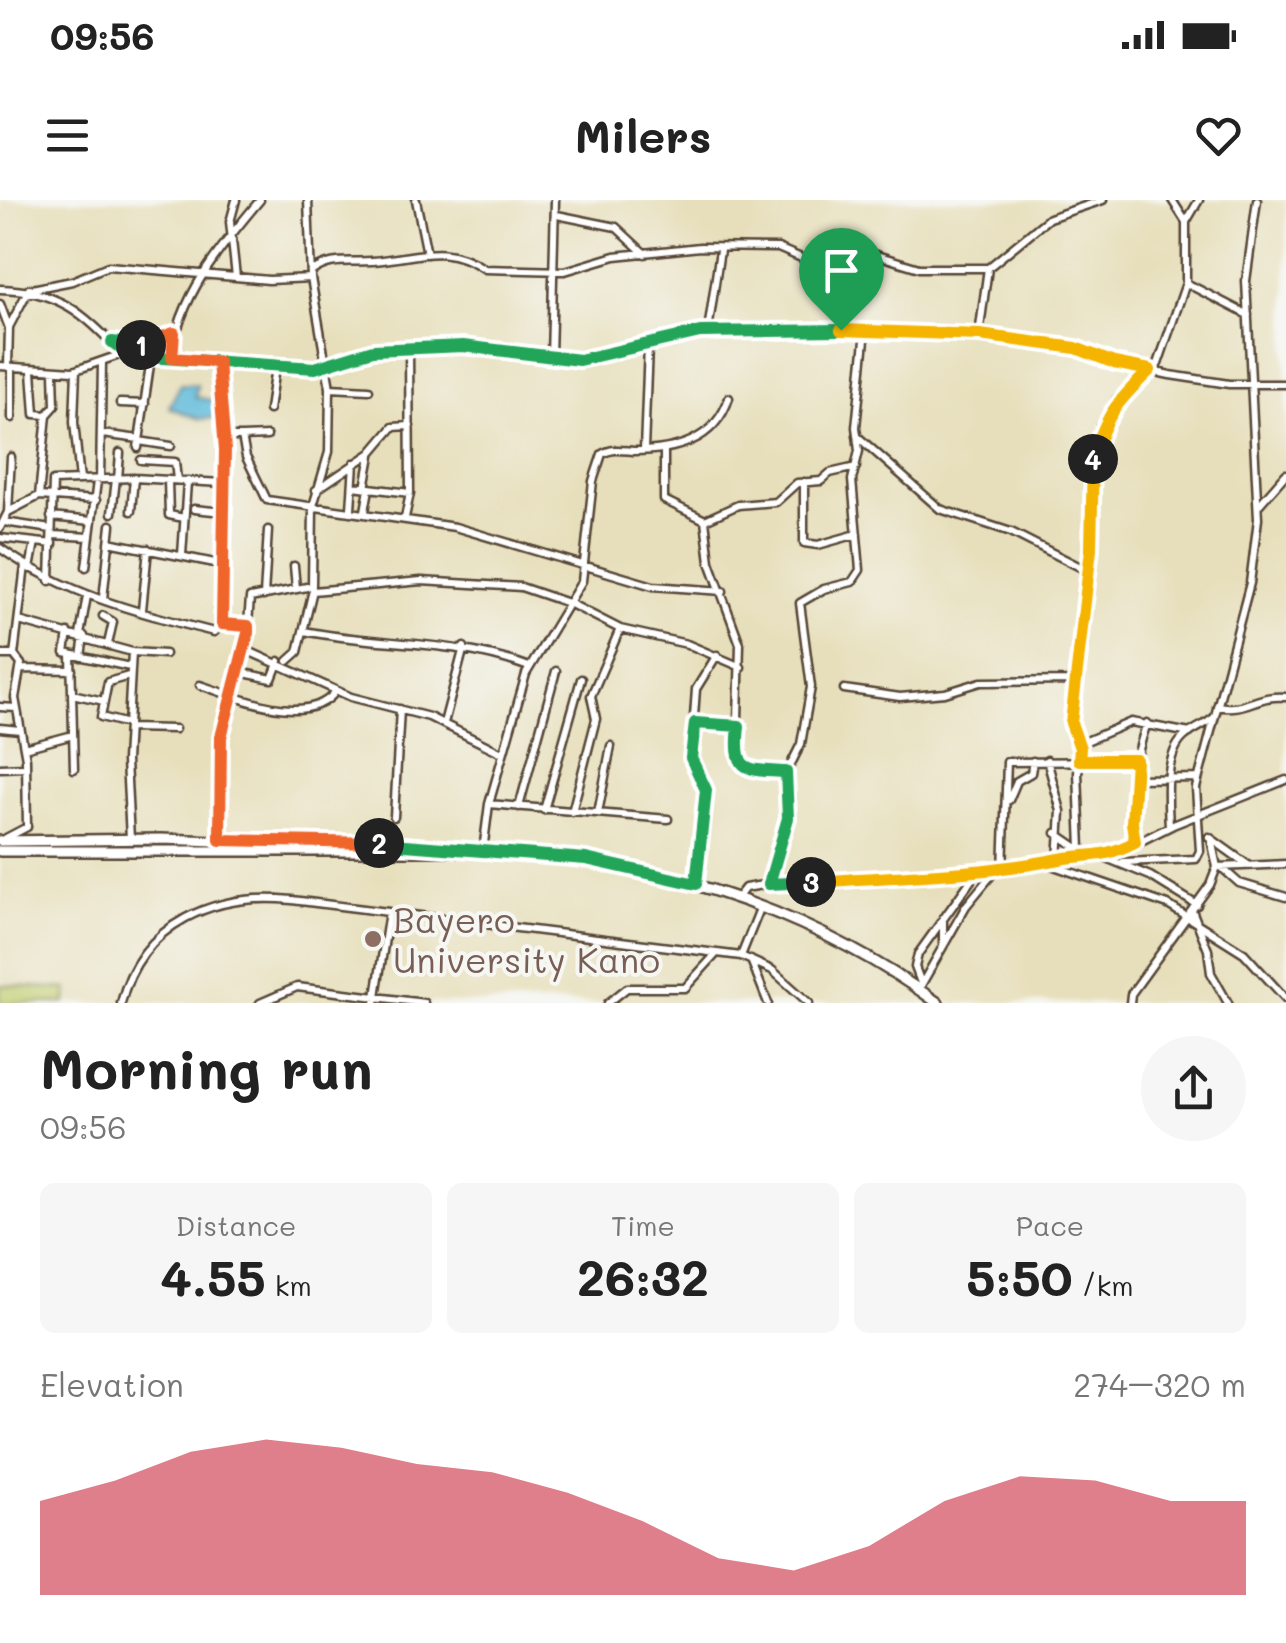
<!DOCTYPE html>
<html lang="en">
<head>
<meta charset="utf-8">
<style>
	body { margin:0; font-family:Mali,sans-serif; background:#f6f6f6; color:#222; height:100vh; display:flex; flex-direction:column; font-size:38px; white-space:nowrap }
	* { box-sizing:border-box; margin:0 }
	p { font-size:32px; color:#767676 }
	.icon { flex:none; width:55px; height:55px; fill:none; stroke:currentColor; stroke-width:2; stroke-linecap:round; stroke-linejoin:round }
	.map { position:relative; height:803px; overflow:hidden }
	.panel { display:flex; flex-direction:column; background:#fff; flex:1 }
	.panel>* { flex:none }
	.pin { position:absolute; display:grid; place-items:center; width:85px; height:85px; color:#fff; margin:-102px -42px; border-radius:50% 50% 50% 0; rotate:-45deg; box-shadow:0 0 10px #0007 }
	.pin .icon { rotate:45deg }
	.km { position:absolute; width:50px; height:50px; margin:-25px; border-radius:50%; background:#222; color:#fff; font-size:28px; line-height:50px; text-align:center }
	.round { display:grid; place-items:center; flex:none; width:105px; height:105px; border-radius:52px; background:#f6f6f6 }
	.overview { display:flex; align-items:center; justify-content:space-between; height:170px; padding:0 40px }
	h1 { font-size:55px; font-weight:800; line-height:75px }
	.figures { display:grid; grid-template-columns:repeat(3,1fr); gap:15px; height:170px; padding:10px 40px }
	.figures div { display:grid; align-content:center; border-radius:15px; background:#f6f6f6; text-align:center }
	.figures b { font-size:50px; font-weight:800 }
	.figures small { font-size:28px; font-weight:400 }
	.figures p { font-size:28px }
	.chart { height:280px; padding:20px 40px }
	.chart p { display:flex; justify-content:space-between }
	.chart svg { width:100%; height:180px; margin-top:10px; fill:#d1495b; opacity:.7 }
	.status { display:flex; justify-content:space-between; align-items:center; height:70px; padding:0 50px; background:#fff; direction:ltr }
	.status svg { height:28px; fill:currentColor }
	header { display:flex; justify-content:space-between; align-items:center; height:130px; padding:0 40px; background:#fff; font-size:45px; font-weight:800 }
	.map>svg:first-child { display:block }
	.green { fill:#c1ce70; stroke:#7e7c47; stroke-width:2.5 }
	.water { fill:#5dbadb; stroke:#4c727c; stroke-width:2.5 }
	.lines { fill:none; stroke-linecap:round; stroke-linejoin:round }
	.minor-casing { stroke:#554536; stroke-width:11 }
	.major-casing { stroke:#554536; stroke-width:14 }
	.minor { stroke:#fff; stroke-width:6 }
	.major { stroke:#fff; stroke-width:9 }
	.split-1-casing { stroke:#fff; stroke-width:20 }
	.split-2-casing { stroke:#fff; stroke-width:20 }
	.split-3-casing { stroke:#fff; stroke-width:20 }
	.split-4-casing { stroke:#fff; stroke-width:20 }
	.split-5-casing { stroke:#fff; stroke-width:20 }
	.split-1 { stroke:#22a559; stroke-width:12 }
	.split-2 { stroke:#f0652b; stroke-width:12 }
	.split-3 { stroke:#22a559; stroke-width:12 }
	.split-4 { stroke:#f5b400; stroke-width:12 }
	.split-5 { stroke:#f5b400; stroke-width:12 }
	.education-dot { fill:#8d6e63; stroke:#f6f6f2; stroke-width:4 }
	.labels { text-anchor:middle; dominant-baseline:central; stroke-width:8; stroke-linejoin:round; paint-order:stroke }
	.education-label { font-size:35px; fill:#785e54; stroke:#f6f6f2; text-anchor:start }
</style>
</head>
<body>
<div class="status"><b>09:56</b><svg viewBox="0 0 49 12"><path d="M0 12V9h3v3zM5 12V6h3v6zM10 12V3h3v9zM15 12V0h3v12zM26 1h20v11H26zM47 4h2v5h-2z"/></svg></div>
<header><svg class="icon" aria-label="menu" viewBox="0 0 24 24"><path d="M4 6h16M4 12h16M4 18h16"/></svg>Milers<svg class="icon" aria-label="heart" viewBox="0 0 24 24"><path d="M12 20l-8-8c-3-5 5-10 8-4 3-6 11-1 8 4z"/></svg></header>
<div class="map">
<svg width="1286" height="803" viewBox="0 0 1286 803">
	<rect width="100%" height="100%" fill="#f6f6f2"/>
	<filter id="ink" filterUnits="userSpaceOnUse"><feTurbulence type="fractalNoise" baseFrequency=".01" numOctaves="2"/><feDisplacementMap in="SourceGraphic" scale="20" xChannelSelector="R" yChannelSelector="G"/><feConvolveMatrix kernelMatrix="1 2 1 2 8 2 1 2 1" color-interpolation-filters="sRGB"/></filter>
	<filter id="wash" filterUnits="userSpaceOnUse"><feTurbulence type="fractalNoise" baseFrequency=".0048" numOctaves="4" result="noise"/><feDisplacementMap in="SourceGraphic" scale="40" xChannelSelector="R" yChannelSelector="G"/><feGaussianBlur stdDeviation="2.25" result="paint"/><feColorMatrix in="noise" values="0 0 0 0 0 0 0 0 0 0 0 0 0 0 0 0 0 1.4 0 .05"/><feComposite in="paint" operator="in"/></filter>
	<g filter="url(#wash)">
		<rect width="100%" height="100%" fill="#e7dfbb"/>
		<path class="green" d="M0 785 67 789 66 803H0Z"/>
		<path class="water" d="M181 184 197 185 195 197 215 201 219 208 213 218 199 219 169 207Z"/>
	</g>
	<g filter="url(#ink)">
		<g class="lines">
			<g class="minor-casing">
				<path id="minor" d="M236 0 230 22 236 77
					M416 0 427 54
					M1172 0 1186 22
					M557 15 616 27 645 54
					M311 72C332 57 348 63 372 61 418 58 443 41 485 69L565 71 615 56 700 47 778 48 806 60 873 54 919 68H988
					M1186 83 1248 115
					M0 89C57 90 85 113 122 154
					M32 89 72 81 108 66 269 80 311 78
					M0 104 9 128 8 167
					M9 127 29 89
					M708 131 720 50
					M979 135 988 68 1049 18 1103 0
					M113 143 137 146 174 133
					M172 158C177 99 222 45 260 0
					M551 158 555 0
					M218 162 225 250 222 424
					M0 166 73 171 122 154 315 168 373 150 445 146 579 160 700 132 760 128 979 135 1077 148 1114 163 1170 175 1229 184H1286
					M12 167V218
					M76 170 74 222 80 280
					M32 171 35 214 47 215
					M330 188 369 190
					M120 203 145 204
					M269 210 275 167
					M102 234 139 239
					M857 236 940 309 1011 332 1088 371
					M224 237H242L246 257 267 300 455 327 653 386 723 391
					M242 237 267 236
					M139 241 171 246
					M138 248 151 158
					M664 249V300L705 320
					M644 250 648 146
					M141 260 175 262 177 280
					M100 279 102 163
					M118 279 120 253
					M168 280 169 315 184 318
					M804 282V343L818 345 857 334
					M353 286 410 293
					M365 288 371 255
					M316 290 371 253 393 227 410 226
					M39 296 47 215 55 206 54 172
					M1258 306 1286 274
					M194 309 223 312
					M351 309 354 263
					M131 311 134 278
					M365 311 369 289
					M8 312 39 296 96 300
					M112 313 116 279
					M51 317 92 321
					M405 318 410 293 409 148
					M705 320 710 362 740 444 737 558 752 570 787 572
					M705 320 738 305 776 302 797 283 821 281 830 273 856 267
					M4 322 51 329
					M0 328 8 312 11 257
					M53 335 90 337
					M0 338 53 344
					M109 342 225 365
					M0 348C64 394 139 413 214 432L222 424 248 426
					M182 355 187 282
					M294 366 296 388
					M86 367 97 281
					M30 369 35 342
					M50 381 53 281 134 278 222 283
					M313 391 421 381 521 387 571 404 620 429 687 444 741 467
					M264 396 268 330
					M103 399 111 325
					M142 410 148 349
					M103 416 113 422 108 444
					M19 421 132 452 165 454
					M304 431C383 447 451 438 529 467
					M68 433 65 453 130 467
					M80 435 87 396
					M246 450 351 497 429 517 502 553
					M0 455H14L25 366
					M71 455 74 569
					M81 457 84 436
					M288 461 298 452 313 390
					M20 469 72 470
					M239 472 272 479 279 461
					M200 485C237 497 308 529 336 491
					M844 489 900 497 945 493 981 482 1076 481
					M72 494 104 501
					M1217 506C1247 512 1256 494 1286 497
					M0 507 16 508
					M444 523 464 447
					M695 523 739 526
					M128 524 101 517 108 482 129 476
					M0 528 20 530
					M128 528 175 529
					M24 548 73 535
					M1080 548 1071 513 1091 349 1092 263 1101 225 1116 200 1158 164 1186 83V22L1199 0
					M1047 560 1061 611 1058 660
					M0 568 26 567
					M1135 579 1198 578
					M1009 600 1017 581 1031 573 1033 561
					M489 604 668 619
					M519 607 556 471
					M544 610 581 479
					M572 612 596 519 591 496 620 429
					M598 613 611 546
					M394 617 400 509
					M1169 627C1168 601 1163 556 1184 537 1192 530 1203 526 1212 519
					M1056 633 1091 657
					M1209 637 1248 665
					M6 638 27 627 26 559 15 498 21 464 14 455
					M130 639 126 561 132 452
					M220 640 221 537 246 450 250 398 312 386 313 306 329 252 330 188 311 78 308 0
					M1135 642C1125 607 1135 557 1147 523
					M1081 649 1078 572 1084 542 1131 522 1190 533
					M483 651 489 604 526 474 582 381 593 281 602 254C612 248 621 250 633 251 675 251 715 241 729 198
					M1106 658 1150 676 1197 705
					M1123 662 1196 659 1200 651 1196 588 1250 383 1258 319 1246 81 1257 0
					M1048 664 1168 705 1244 753 1286 799
					M1218 667 1286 664
					M1221 667 1239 683 1286 697
					M1003 670 1007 562 1136 561
					M696 684 706 590 691 558 696 489 717 455
					M769 684 786 628 787 572 801 544 811 487 800 403 824 389 852 382 860 370 852 280 859 251 856 227 866 130
					M738 697 745 688 769 684 1003 671 1113 655 1173 625 1286 580
					M1192 710 1208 750 1211 773 1228 803
					M943 718V744
					M741 756 772 770 809 803
					M751 760 768 803
					M921 783 915 767 918 754 977 672
					M919 789 966 706 994 672
					M121 803C141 722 216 692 292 700L741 756 761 706
					M260 803 297 787 424 803
					M375 803 389 712
					M608 803 627 788H685L716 754
					M1130 803 1131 794 1210 685 1217 667 1211 639"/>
			</g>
			<g class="major-casing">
				<path id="major" d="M0 641 161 639 469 650
					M0 651H505C662 663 810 710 938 803"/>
			</g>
			<use href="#minor" class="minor"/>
			<use href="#major" class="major"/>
		</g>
	</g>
	<g class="lines" filter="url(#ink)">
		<g class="split-1-casing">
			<path id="split-1" d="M141 145 112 142 131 156 315 168 373 150 463 146 579 160 700 132 841 130"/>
		</g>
		<g class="split-2-casing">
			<path id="split-2" d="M141 145 174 133 172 158 218 162 225 250 222 424 248 426V433L221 537 220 640 379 643"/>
		</g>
		<g class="split-3-casing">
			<path id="split-3" d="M379 643 586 659 696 684 706 590 691 558 695 523 739 526C734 572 744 570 786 572L788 618 769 684 811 682"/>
		</g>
		<g class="split-4-casing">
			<path id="split-4" d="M811 682C895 676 978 675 1060 659 1094 653 1102 659 1135 642L1132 623 1136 560H1079L1080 548 1071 523 1091 349 1093 259"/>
		</g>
		<g class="split-5-casing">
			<path id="split-5" d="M841 130 980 135 1076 148 1114 163 1150 170C1117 202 1106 214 1093 259"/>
		</g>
		<use href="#split-1" class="split-1"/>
		<use href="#split-2" class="split-2"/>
		<use href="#split-3" class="split-3"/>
		<use href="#split-4" class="split-4"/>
		<use href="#split-5" class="split-5"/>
	</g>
	<circle class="education-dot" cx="373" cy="739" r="10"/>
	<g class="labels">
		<g class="education-label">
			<text x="393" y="719">Bayero<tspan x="393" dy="40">University Kano</tspan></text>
		</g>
	</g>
</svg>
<div class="pin" style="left:841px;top:130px;background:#1e9e55"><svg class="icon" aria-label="arrive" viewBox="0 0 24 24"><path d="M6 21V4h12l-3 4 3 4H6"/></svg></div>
<b class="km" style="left:141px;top:145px">1</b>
<b class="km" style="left:379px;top:643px">2</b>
<b class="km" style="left:811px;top:682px">3</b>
<b class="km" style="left:1093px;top:259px">4</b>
</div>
<section class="panel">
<div class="overview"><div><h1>Morning run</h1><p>09:56</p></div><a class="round"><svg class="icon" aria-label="share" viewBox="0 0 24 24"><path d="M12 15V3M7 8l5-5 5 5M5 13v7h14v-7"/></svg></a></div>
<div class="figures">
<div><p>Distance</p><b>4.55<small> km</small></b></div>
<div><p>Time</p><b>26:32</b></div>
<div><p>Pace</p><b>5:50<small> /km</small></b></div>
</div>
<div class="chart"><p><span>Elevation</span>274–320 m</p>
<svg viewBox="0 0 160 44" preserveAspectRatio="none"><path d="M0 44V21L10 16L20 9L30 6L40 8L50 12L60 14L70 19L80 26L90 35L100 38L110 32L120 21L130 15L140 16L150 21L160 21V44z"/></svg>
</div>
</section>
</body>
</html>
